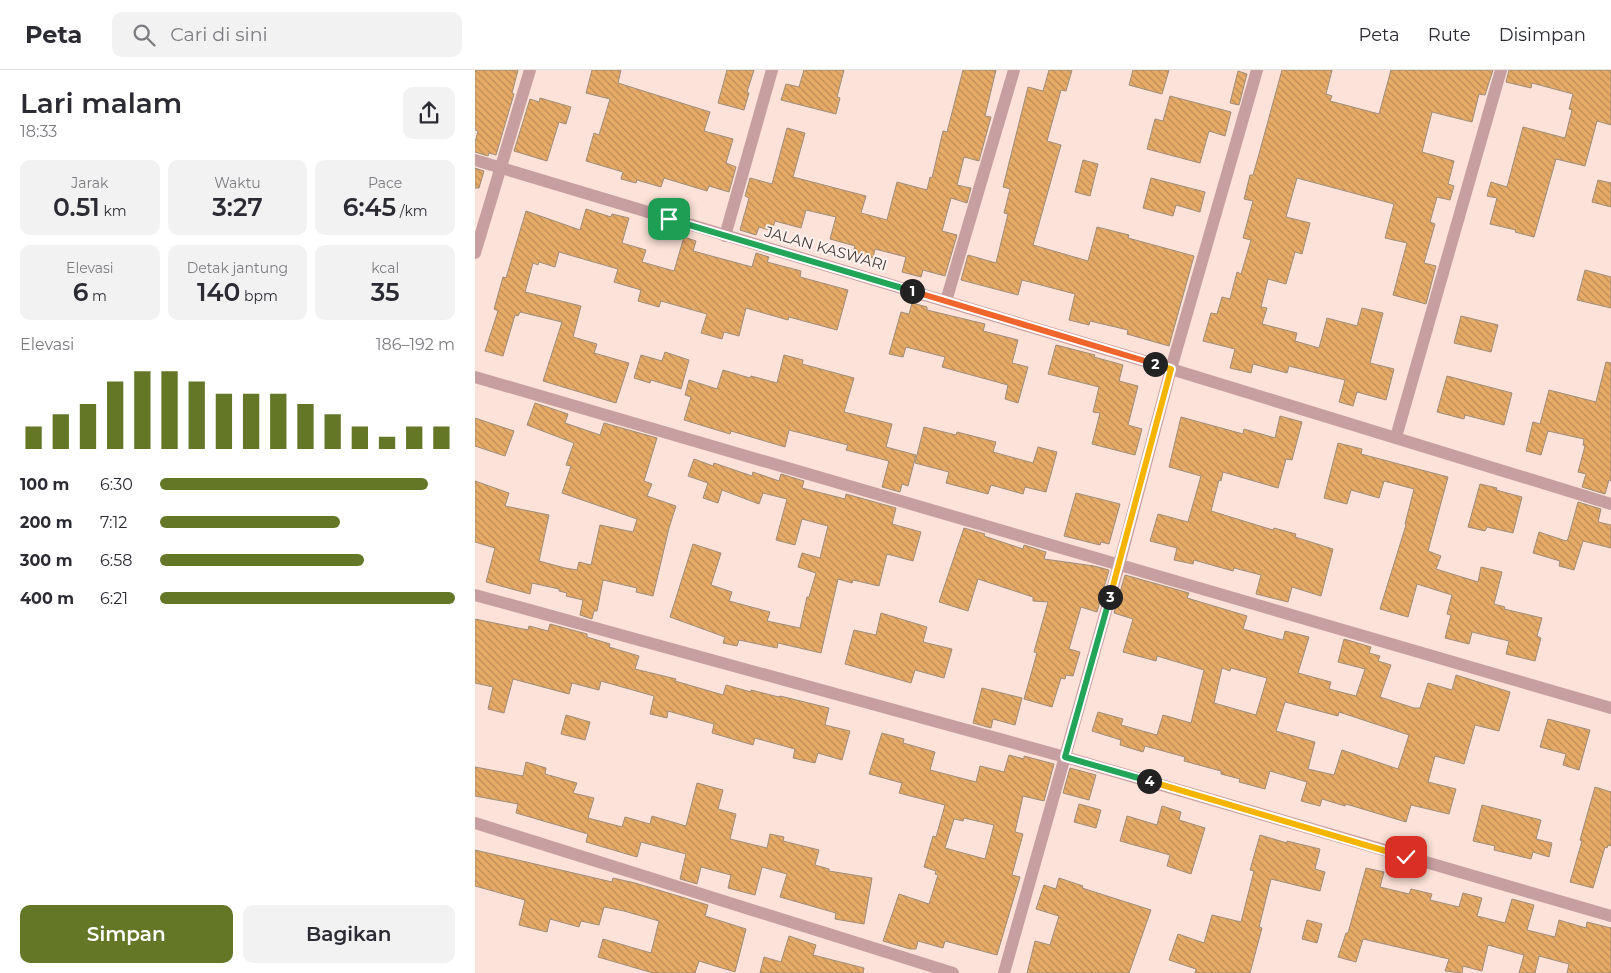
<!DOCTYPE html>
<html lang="id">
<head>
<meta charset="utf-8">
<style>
	body { margin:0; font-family:Montserrat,sans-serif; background:#f2f2f3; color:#2b2b33; height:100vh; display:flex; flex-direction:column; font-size:19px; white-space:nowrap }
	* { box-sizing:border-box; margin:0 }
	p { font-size:16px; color:#7c7c81 }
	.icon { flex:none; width:28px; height:28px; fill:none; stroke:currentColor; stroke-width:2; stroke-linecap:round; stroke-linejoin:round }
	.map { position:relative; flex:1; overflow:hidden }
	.drawer { display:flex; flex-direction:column; background:#fff; width:475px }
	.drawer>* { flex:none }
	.pin { position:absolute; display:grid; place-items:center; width:42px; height:42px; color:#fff; margin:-21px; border-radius:10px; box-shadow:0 2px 8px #0006 }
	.km { position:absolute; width:25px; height:25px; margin:-12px; border-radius:50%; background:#222; color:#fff; font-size:14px; line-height:25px; text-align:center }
	.round { display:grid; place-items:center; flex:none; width:52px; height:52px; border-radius:10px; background:#f2f2f3 }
	.headline { display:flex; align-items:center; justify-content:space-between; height:85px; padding:0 20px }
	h1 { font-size:28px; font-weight:600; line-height:38px }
	.figures { display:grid; grid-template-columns:repeat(3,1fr); gap:8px; height:85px; padding:5px 20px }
	.figures div { display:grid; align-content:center; border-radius:10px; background:#f2f2f3; text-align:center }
	.figures b { font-size:25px; font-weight:600 }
	.figures small { font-size:14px; font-weight:400 }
	.figures p { font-size:14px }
	.chart { height:140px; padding:10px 20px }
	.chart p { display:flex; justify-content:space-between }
	.chart svg { width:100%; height:90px; margin-top:5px; stroke:#637727; stroke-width:6 }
	.primary-button { display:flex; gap:10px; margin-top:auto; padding:10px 20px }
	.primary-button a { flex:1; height:58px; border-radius:10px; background:#637727; color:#fff; font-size:20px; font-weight:600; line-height:58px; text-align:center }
	.primary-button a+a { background:#f2f2f3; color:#2b2b33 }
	ul { padding:0 20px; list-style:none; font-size:16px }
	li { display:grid; grid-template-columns:80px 60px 1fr; align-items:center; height:38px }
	li i { height:12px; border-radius:6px; background:#637727 }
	header { display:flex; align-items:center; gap:30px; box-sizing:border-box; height:70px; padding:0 25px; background:#fff; border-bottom:1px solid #e1e1e2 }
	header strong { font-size:24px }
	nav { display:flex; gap:28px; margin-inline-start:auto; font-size:18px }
	.search { width:350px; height:45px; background:#f2f2f3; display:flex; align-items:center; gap:12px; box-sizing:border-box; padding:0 18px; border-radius:10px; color:#7c7c81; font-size:19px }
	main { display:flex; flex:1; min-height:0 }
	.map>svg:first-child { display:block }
	.building { fill:url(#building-back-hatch); stroke:#9d8d7b; fill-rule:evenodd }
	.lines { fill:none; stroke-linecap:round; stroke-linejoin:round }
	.minor { stroke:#c89fa1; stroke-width:12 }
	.split-1-casing { stroke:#fff; stroke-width:10 }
	.split-2-casing { stroke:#fff; stroke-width:10 }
	.split-3-casing { stroke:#fff; stroke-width:10 }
	.split-4-casing { stroke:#fff; stroke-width:10 }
	.split-5-casing { stroke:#fff; stroke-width:10 }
	.split-1 { stroke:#22a559; stroke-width:6 }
	.split-2 { stroke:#f0652b; stroke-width:6 }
	.split-3 { stroke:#f5b400; stroke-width:6 }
	.split-4 { stroke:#22a559; stroke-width:6 }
	.split-5 { stroke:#f5b400; stroke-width:6 }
	.labels { text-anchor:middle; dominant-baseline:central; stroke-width:4; stroke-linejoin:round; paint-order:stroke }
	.street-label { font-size:15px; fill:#423834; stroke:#fef3ef }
</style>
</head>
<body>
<header>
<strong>Peta</strong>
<div class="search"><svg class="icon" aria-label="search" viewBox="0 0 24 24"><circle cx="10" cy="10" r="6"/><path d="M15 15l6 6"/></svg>Cari di sini</div>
<nav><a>Peta</a><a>Rute</a><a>Disimpan</a></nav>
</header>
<main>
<section class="drawer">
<div class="headline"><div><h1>Lari malam</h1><p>18:33</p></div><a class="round"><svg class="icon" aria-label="share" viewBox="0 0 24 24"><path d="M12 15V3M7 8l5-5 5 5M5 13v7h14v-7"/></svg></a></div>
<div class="figures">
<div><p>Jarak</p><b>0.51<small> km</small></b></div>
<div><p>Waktu</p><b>3:27</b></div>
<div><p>Pace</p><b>6:45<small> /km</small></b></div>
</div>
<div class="figures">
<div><p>Elevasi</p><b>6<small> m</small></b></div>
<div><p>Detak jantung</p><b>140<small> bpm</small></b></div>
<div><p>kcal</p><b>35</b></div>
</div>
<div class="chart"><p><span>Elevasi</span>186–192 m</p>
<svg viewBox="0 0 160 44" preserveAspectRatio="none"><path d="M5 44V33M15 44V27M25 44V22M35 44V11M45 44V6M55 44V6M65 44V11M75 44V17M85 44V17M95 44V17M105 44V22M115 44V27M125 44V33M135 44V38M145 44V33M155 44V33"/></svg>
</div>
<ul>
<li><b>100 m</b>6:30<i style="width:91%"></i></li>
<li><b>200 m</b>7:12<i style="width:61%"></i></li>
<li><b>300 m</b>6:58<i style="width:69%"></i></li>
<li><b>400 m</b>6:21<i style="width:100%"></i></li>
</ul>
<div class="primary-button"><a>Simpan</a><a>Bagikan</a></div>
</section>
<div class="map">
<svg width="1136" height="903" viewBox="0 0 1136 903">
	<defs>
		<pattern id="building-back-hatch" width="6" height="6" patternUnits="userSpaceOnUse" patternTransform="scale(1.25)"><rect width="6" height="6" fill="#e7ab68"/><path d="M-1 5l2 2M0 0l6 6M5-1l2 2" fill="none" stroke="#bd8c56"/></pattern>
	</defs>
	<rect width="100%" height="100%" fill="#fce2d8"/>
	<path class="building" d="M0 0H43L37 23 39 24 21 85 14 83 13 86 0 82V72L3 61 0 60Z
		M117 0H146L143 13 235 42 229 61 258 69 251 93 261 97 254 122 234 116 232 121 189 108 186 117 162 110 161 113 146 109 148 102 111 91 119 63 124 65 135 29 111 23Z
		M252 0H279L272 22 274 23 269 40 243 33Z
		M329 0H369L362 27 365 28 361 44 306 30 311 14 324 17Z
		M488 0H521L510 46 516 47 504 91 489 87 482 115 496 118 492 133 476 128 467 161 482 165 470 206 448 200 446 207 427 202 431 187 400 179 398 188 378 183 380 176 355 169 361 147 331 140 326 158 300 151 297 161 284 157 281 165 265 160 274 128 270 126 275 108 297 114 312 58 330 63 318 107 391 126 386 143 412 150 422 112 452 120 455 107 457 108 468 61 472 62Z
		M574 0H597L591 21 586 20 572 71 586 75 558 175 613 191 622 157 654 165 653 168 719 186 694 276 652 264 653 260 615 251 614 255 594 250 600 224 547 210 543 225 486 210 493 185 521 193 533 144 529 143 535 119 528 117 553 17 568 21Z
		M658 0H694L687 24 654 15Z
		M807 0H857L851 24 857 26 855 31 904 44 916 0H1018L1010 25 1004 24 997 52 957 42 947 82 979 91 973 114 979 116 975 130 962 127 955 152 960 154 949 193 961 196 951 234 918 225 932 173 910 168 919 134 822 108 811 147 835 153 827 184 820 182 811 214 793 209 786 237 792 238 787 254 822 263 820 271 844 278 852 248 882 256 887 238 908 243 895 293 919 299 911 330 882 322 878 336 864 332 870 310 814 296 812 303 778 294 776 303 755 298 760 279 728 271 736 243 742 244 747 227 755 229 762 202 766 204 776 170 768 168 778 131 769 129 775 105H778L784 84Z
		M1034 0H1136V55L1122 51 1110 96 1081 89 1059 167 1040 162 1041 160 1015 154 1022 128 1012 126 1016 112 1032 117 1048 57 1090 68 1097 40 1094 39 1098 24 1057 13 1056 18 1031 12Z
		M763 1 772 4 764 35 755 33Z
		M695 26 756 42 750 66 734 61 725 93 672 79 680 49 688 51Z
		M65 28 96 37 91 54 84 52 72 91 39 81 55 29 64 32Z
		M608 90 623 94 615 126 600 122Z
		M0 98 9 101 4 118H0Z
		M676 108 730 122 725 142 701 135 698 146 668 138Z
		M1123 110 1136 113V137L1117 132Z
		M111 139 136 147 137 144 154 148 147 173 171 180 167 192 199 201 209 167 221 171 218 181 277 197 281 183 294 187 292 192 326 201 325 207 373 220 362 260 314 247 313 250 271 238 264 266 249 262 247 269 226 263 232 244 186 231 184 237 163 231 166 220 139 212 143 199 84 182 80 197 64 192 63 195 58 193 50 222 106 236 98 267 122 274 119 283 154 293 141 333 68 311 87 252 45 242 43 246 40 245 28 286 10 281 23 241 19 239 28 207 31 208 51 141 105 160Z
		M1110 200 1136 207V238L1102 230Z
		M437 233 452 237V240L510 254 508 261 543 270 537 293 553 297 543 333 530 329 533 315 467 297 470 287 431 277 428 287 414 284 426 242 434 244Z
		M986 246 1023 255 1016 282 979 273Z
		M581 275 620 285 619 287 648 295 644 311 663 316 653 355 667 359 660 385 617 374 625 343 618 342 624 317 573 304Z
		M190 282 214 290 206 319 176 310 175 313 159 308 166 285 187 291Z
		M309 285 328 290 327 294 379 308 369 342 417 354 411 377 441 385 433 416 427 414 425 422 407 417 414 391 371 380 373 375 314 360 310 377 256 361 255 364 209 350 216 327 210 325 214 310 242 319 248 300 275 308 276 306 302 313Z
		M1131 292 1136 293V411L1134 410 1130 424 1107 417 1111 404 1103 402 1110 376 1108 375 1109 369 1073 361 1066 385 1051 381 1058 352 1065 354 1074 320 1121 332Z
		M972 306 1037 323 1029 355 990 345 989 349 962 342Z
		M60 333 93 344 90 353 125 365 129 353 182 368 169 411 177 414 172 426 201 436 194 458 178 526 161 522 162 518 128 510 122 541H119L117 549 105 545 108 530 91 526 92 523 84 521V519L57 513 55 524 11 512 20 478 0 472V411L34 423 30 436 74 445 64 491 90 498 102 500 104 492 116 495 125 455 158 462 162 449 87 423 96 396 91 395 99 373 52 355Z
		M805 346 827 352 817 390 811 389 803 418 748 402 746 411 744 410 736 441 798 460 799 458 821 464 820 467 858 479 846 526 817 517 813 532 781 524 786 505 759 498 758 501 719 490 718 494 699 490 702 478 675 471 683 444 713 452 726 406 694 397 706 347 768 364 769 359 800 368Z
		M0 348 39 361 30 386 0 376Z
		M449 357 481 365 482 362 521 372 518 382 558 393 563 377 582 382 571 422 550 417 548 424 516 415 513 424 471 413 474 402 440 393Z
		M863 373 887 379 886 384 973 407 953 481 966 486 961 499 1003 512 1006 497 1027 502 1019 534 1030 537 1029 539 1067 548 1062 566 1066 568 1060 591 1031 584 1034 571 997 562 994 574 970 568 976 545 972 544 977 525 942 514 933 547 905 539 931 455 930 454 939 419 909 411 904 428 876 420 872 434 849 428Z
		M219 389 238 396 239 393 277 406 278 402 304 411 306 404 329 411 327 418 370 429 371 424 421 438 417 454 446 462 438 491 412 484 404 516 378 510 377 513 363 509 346 583 303 573 302 578 264 570 262 576 248 573 250 567 195 547 218 474 246 483 236 515 257 522 254 531 295 542 292 551 325 558 332 527H334L341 503 323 497 327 483 345 488 353 456 327 449 320 475 301 470 312 429 288 423 284 434 247 420 243 433 228 428 233 413 213 406Z
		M1005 414 1022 418 1021 420 1047 427 1038 463 1012 457 1010 461 993 457Z
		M601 423 645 434 634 474 626 472 625 475 589 466Z
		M1103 432 1126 439 1123 452 1136 455V478L1108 471 1099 500 1084 496 1085 491 1058 483 1064 462 1091 471 1093 469Z
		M489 458 510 464 509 466 548 479 549 475 571 482 569 489 619 496 634 500 622 542 606 537 594 579 605 582 598 606 591 605 590 609 586 608 577 637 549 629 562 583 559 582 573 532 558 531V527L503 509 493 541 464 532Z
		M650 505 714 523 712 528 772 546 768 559 808 570 810 561 834 567 823 603 856 612 854 619 881 626 890 599 863 592 869 569 896 577 894 583 905 586 903 591 916 595 905 627 939 638H945L953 613 977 620 981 605 1035 622 1024 661 1000 655 989 694 960 686 953 712 981 719 974 744 936 735 931 752 871 734 870 736 847 729 845 736 826 731 832 712 795 701 790 719 764 712 765 709 746 704V701L709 691 710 687 670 676 668 682 645 675 646 670 617 661 623 642 648 649 646 655 682 665 688 645 716 653 729 600 682 586 681 591 648 582 658 549 639 543ZM747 598 755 601 756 598 792 608 781 645 739 633ZM810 632 863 646 864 642 934 665 923 699 867 680 859 705 833 699 840 672 801 661Z
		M406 543 452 557 448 572 477 579 469 608 440 600 436 613 370 594 379 560 401 565Z
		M0 549 53 560 54 556 73 561 75 554 112 564V567L135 574 134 577 164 586 160 599 201 609 200 611 248 625 251 615 276 622V620L304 627 305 626 354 638 350 655 375 661 367 690 343 683 340 693 318 688 320 679 280 668 278 675 237 663 239 654 193 641 192 648 175 644 179 626 126 611 124 620 97 613 94 624 38 609 29 643 13 639 18 617 0 613Z
		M507 618 547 628 540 655 518 649 516 658 498 653Z
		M91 645 115 652 110 670 86 664Z
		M1073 649 1115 660 1104 700 1088 695 1091 684 1065 677Z
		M407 663 429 669 428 673 460 682 455 700 501 712 505 696 529 702 534 685 549 689V686L579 694 569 731 548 726 540 762 548 764 537 805 545 807 522 885 470 871 468 878 443 871 441 879H435L408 871 424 824 454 834 463 805 460 804 461 801 449 797 458 766 461 767 470 735 424 723 427 713 394 704ZM489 748 519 755 510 789 470 778 479 749 488 751Z
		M51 692 71 698 70 704 102 713 98 723 119 728 113 748 147 757 150 747 175 754 177 746 211 756 222 713 248 720 243 739 261 744 255 769 292 778 295 764 309 767 308 771 344 780 340 795 354 799V801L397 808 389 854 360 849 361 843 305 827 312 804 287 797 280 825 253 818 256 805 226 797 222 814 205 809 211 784 166 772 162 787 111 772 113 764 41 743 43 734 0 726V697L48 706Z
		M595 698 621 705 614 730 588 723Z
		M1120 717 1136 722V776L1133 775 1132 778 1130 777 1118 818 1095 812 1107 771 1105 770Z
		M604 734 626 740 621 758 599 752Z
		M1007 735 1066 750 1061 769 1077 773 1074 787 1058 782 1056 789 1019 780 1020 776 998 771Z
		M687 736 706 742 704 750 730 758 716 804 692 796 695 785 645 771 652 746 682 755Z
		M785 765 812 773V771L845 779 840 799 850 802 845 821 796 809 784 857 787 858 775 903H720L721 899 694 890 703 864 729 873 737 845 766 852 779 801 775 800Z
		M0 780 137 812 138 808 160 813 233 835 230 846 271 859 260 902 224 891 220 903H178L123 887 128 869 176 883 184 851 149 841 129 837 124 855 106 851 104 857 75 849 72 862 44 855 50 830 0 816Z
		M891 798 909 802 905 817 934 824 936 819 957 824 955 830 984 837 988 823 1007 828 1002 846 1030 853 1037 829 1059 835 1052 860 1080 867 1084 850 1111 858 1112 852 1136 858V903H1092L1094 894 1064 886 1060 903H1044L1049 885 1013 875 1007 901 988 896 987 903 970 901 974 889 888 869 881 892 863 887 871 863H873Z
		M584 808 608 816 607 818 676 840 654 903H552L560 871 575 875 584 846 561 839 569 815 581 819Z
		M832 850 847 854 842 873 827 869Z
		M314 866 341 875 338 885 389 898 388 903H285L289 887 306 892Z"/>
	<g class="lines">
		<path class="minor" d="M0 90 696 299 1136 434
			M250 166 297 0
			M0 183 55 0
			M471 231 539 0
			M0 307 1136 638
			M921 367 1026 0
			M0 525 590 687 1136 846
			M0 753 478 903
			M529 903 644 495 696 299 782 0"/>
	</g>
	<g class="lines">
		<g class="split-1-casing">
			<path id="split-1" d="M194 149 437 221"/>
		</g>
		<g class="split-2-casing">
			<path id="split-2" d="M437 221 680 294"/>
		</g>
		<g class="split-3-casing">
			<path id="split-3" d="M635 527 696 299 680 294"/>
		</g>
		<g class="split-4-casing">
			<path id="split-4" d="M635 527 590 687 674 711"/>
		</g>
		<g class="split-5-casing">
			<path id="split-5" d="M674 711 931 787"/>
		</g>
		<use href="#split-1" class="split-1"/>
		<use href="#split-2" class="split-2"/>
		<use href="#split-3" class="split-3"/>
		<use href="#split-4" class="split-4"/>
		<use href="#split-5" class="split-5"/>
	</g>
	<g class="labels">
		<g class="street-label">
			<text transform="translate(351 178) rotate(16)">JALAN KASWARI</text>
		</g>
	</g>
</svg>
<div class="pin" style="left:194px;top:149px;background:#1e9e55"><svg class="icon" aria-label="arrive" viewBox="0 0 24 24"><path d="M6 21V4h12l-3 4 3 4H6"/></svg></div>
<div class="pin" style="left:931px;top:787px;background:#d93025"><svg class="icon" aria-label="check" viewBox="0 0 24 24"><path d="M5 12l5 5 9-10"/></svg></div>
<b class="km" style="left:437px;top:221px">1</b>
<b class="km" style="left:680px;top:294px">2</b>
<b class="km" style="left:635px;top:527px">3</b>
<b class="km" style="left:674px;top:711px">4</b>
</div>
</main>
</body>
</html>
